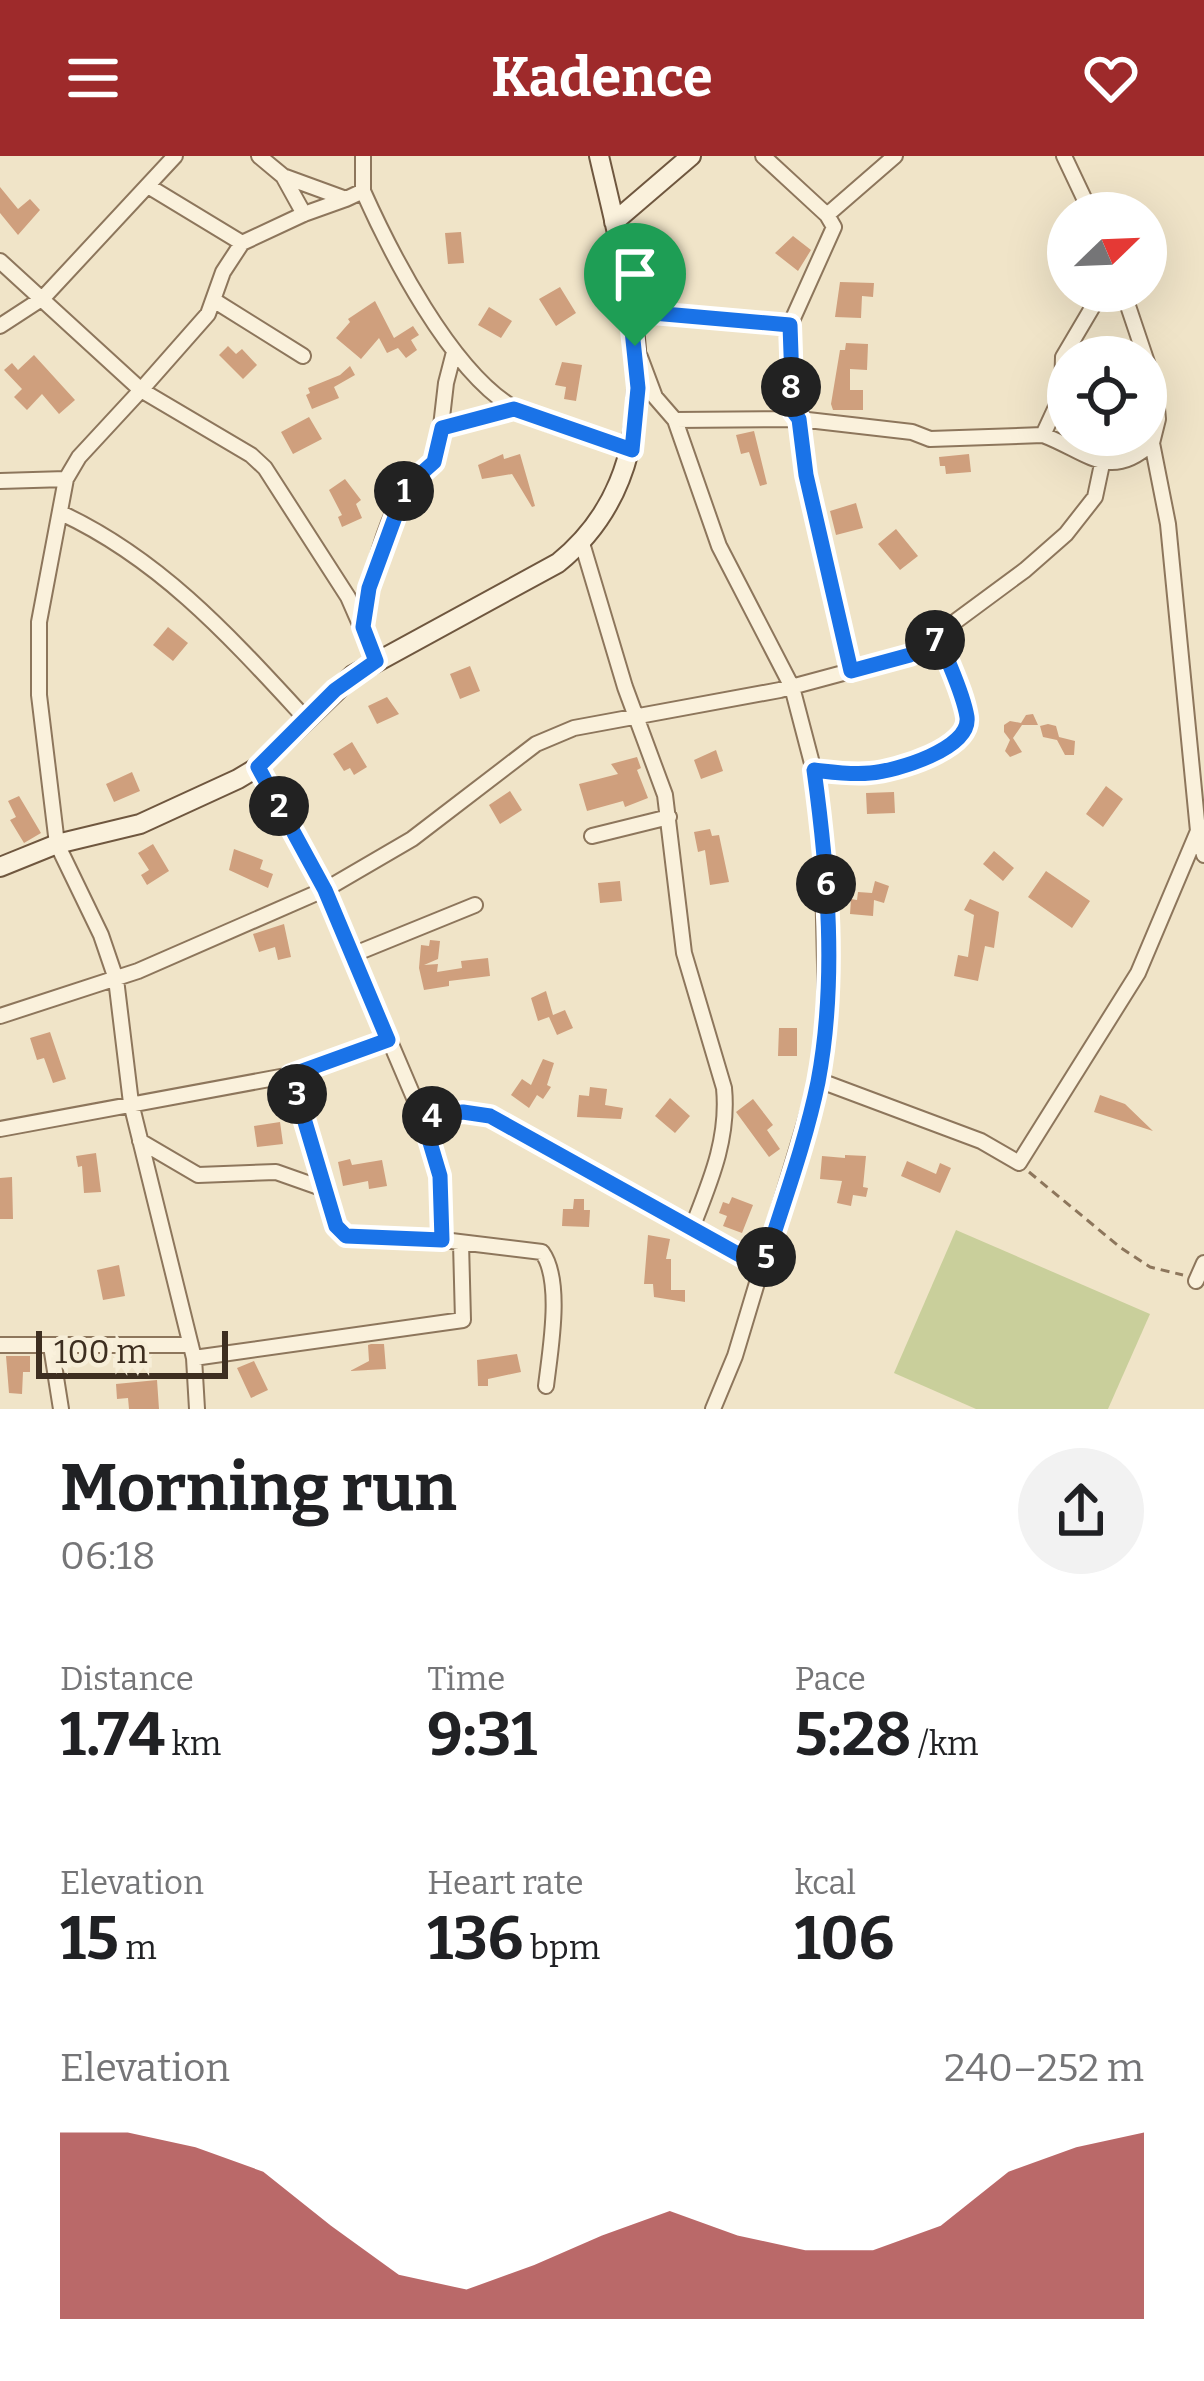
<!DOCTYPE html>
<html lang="en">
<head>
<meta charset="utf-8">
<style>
	body { margin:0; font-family:Bitter,serif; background:#f2f2f2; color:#202124; height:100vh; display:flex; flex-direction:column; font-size:45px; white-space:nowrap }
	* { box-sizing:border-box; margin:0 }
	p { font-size:39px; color:#757577 }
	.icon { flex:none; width:66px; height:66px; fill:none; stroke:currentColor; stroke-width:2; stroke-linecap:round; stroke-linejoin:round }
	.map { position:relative; height:1253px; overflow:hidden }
	.sheet { display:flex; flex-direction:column; background:#fff; flex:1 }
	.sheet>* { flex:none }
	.needle { width:78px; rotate:67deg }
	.buttons { position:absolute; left:1047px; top:36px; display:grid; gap:24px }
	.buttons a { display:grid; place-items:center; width:120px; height:120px; border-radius:50%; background:#fff; box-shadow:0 12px 48px #0002; font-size:60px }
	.scale { position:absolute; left:36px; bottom:30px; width:192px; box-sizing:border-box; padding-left:12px; border:6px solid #3d2e20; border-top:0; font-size:33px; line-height:42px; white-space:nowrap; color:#3d2e20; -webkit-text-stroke:9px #f7eed8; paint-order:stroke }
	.pin { position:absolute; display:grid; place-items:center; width:102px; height:102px; color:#fff; margin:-123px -51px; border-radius:50% 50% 50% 0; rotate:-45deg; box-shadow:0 0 12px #0007 }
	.pin .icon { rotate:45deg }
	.km { position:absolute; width:60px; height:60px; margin:-30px; border-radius:50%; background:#222; color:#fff; font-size:33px; line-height:60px; text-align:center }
	.round { display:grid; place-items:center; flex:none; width:126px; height:126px; border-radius:63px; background:#f2f2f2 }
	.overview { display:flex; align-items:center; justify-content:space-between; height:204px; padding:0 60px }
	h1 { font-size:66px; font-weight:700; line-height:90px }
	.figures { display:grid; grid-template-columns:repeat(3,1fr); gap:18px; height:204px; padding:12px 60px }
	.figures div { display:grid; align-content:center }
	.figures b { font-size:60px; font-weight:700 }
	.figures small { font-size:33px; font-weight:400 }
	.figures p { font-size:33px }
	.chart { height:336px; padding:24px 60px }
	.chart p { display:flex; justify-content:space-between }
	.chart svg { width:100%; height:216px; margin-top:12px; fill:#9e2a2b; opacity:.7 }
	header { display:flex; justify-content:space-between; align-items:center; height:156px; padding:0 60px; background:#9e2a2b; color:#fff; font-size:54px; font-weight:700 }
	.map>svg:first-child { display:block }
	.green { fill:#c9cf9b }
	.building { fill:#cf9f7d }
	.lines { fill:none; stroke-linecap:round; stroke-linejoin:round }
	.street-casing { stroke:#8d765c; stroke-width:18 }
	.secondary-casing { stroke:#6f573f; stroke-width:22 }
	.path { stroke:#8d765c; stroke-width:3; stroke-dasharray:9 6; stroke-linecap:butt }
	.street { stroke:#faf1dc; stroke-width:14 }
	.secondary { stroke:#faf1dc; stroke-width:18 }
	.route-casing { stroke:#fff; stroke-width:24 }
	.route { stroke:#1a73e8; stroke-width:15 }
</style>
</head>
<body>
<header><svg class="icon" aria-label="menu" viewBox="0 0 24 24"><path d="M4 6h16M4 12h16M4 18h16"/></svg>Kadence<svg class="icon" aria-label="heart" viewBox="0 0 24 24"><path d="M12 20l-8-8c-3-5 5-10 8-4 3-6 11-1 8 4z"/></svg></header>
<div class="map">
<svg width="1204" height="1253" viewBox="0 0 1204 1253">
	<rect width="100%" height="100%" fill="#f0e4c8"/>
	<path class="green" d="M956 1074 1150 1158 1108 1253H976L894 1217Z"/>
	<path class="building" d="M0 31 18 53 30 43 40 54 18 79 0 57Z
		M461 76 464 107 448 108 445 77Z
		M793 80 811 94 798 115 775 97Z
		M840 126 874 127 873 141 862 140 861 162 835 161Z
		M560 131 576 157 556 170 539 143Z
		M375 145 394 182 413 170 419 179 411 184 417 194 406 202 398 192 387 197 379 182 361 203 336 182 350 166 348 163Z
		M489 151 512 165 501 182 478 169Z
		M846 187 868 188 867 214 850 213V234H863V254H833L831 248 840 194H845Z
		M228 190 236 198 242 193 257 209 243 223 219 199Z
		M34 199 75 244 59 258 42 238 27 254 14 241 22 233 4 214 12 207 18 214Z
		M562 206 582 209 576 245 564 243 566 231 555 229Z
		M350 210 355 219 334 231 339 242 312 253 306 239 310 237 308 232 340 219Z
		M309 261 322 283 293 298 281 276Z
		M754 275 767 328 760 330 749 296 741 298 736 279Z
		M503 298 504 303 520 298 535 350 532 351 512 318 482 323 478 309Z
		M969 298 971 316 946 318 945 310H940L939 301Z
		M345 323 361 344 356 348 362 362 342 371 338 361 342 359 329 334Z
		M856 347 863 372 836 379 830 355Z
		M896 373 918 400 900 414 878 388Z
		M168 471 188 487 173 505 153 489Z
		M470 510 480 535 460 543 450 518Z
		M387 541 399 558 377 568 368 550Z
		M1033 558 1038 569H1022L1013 582 1022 596 1010 601 1005 595 1010 584 1004 576V569L1010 565 1021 567 1026 559Z
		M1048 568 1056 570 1059 581 1075 585 1074 599H1065L1057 584 1043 581 1040 570Z
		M352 586 367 611 354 619 350 612 344 615 333 598Z
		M716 594 723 615 701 623 694 604Z
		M637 601 641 612 637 614 648 642 625 651 623 645 587 655 579 628 618 618 611 608Z
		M132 616 140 635 114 646 106 628Z
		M1106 630 1123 643 1103 671 1086 658Z
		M510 635 522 654 500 668 489 649Z
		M894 636 895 657 867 658 866 637Z
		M19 640 41 677 24 687 10 664 16 661 8 645Z
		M710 673 712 680 719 679 729 726 710 729 705 694 698 696 694 676Z
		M153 688 169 715 147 729 141 719 149 714 138 697Z
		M234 693 263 704 260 713 273 718 268 732 229 714Z
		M994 695 1014 712 1003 725 983 708Z
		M1046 715 1090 745 1072 772 1028 741Z
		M620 725 622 745 600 747 598 727Z
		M875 725 889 730 884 747 874 744 873 760 850 758 851 743 857 744 858 736 872 737Z
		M970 743 999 756 994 792 985 790 978 825 954 820 958 799 968 801 974 759 964 754Z
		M284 768 291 801 278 804 275 791 259 796 253 778Z
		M430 784 440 785 438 803 424 809 438 808 437 816 462 812 461 805 488 802 490 820 449 825V830L424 834 419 812 421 789 429 790Z
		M546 835 553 859 565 854 573 872 557 879 549 861 538 865 531 842Z
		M779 872H797V900H778Z
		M50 876 66 923 53 927 44 902 37 904 30 882Z
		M543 903 554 907 547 929 551 931 543 943 537 939 529 952 511 939 522 923 531 929Z
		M590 931 607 933 605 949 623 952 621 963 577 961 579 939 589 940Z
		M1100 939 1125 948 1153 975 1094 956Z
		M670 942 690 960 675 977 655 960Z
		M753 943 773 969 767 974 780 993 769 1001 736 956Z
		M280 966 283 988 257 991 254 970Z
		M96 997 101 1036 84 1037 82 1010 78 1011 76 1000Z
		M845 999 866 1000 863 1031 868 1032 866 1041 853 1039 851 1050 837 1047 842 1025 820 1023 822 1000 845 1002Z
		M350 1003 352 1009 382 1004 387 1030 369 1033 368 1025 343 1030 338 1006Z
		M907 1005 936 1018 940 1007 951 1012 940 1037 901 1020Z
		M12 1021 13 1063H0V1022Z
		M732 1041 753 1049 742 1077 723 1070 727 1060 719 1057 723 1046 729 1048Z
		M574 1043H584V1054H590L589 1071 562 1070 563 1053H573Z
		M648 1079 670 1083 666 1103H671V1134H685V1146L654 1141 653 1128H644Z
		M119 1109 125 1140 103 1144 97 1114Z
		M371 1188H384L386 1213 350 1215 369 1205 368 1189Z
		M517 1198 521 1216 488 1223V1230H478L477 1204Z
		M6 1200H30V1216H23L22 1238 9 1237Z
		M254 1205 268 1234 251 1242 237 1212Z
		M157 1224 159 1253H129L128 1242 117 1243 116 1228Z"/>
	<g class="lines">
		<g class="street-casing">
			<path id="street" d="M259 0 283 20 346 43 363 35C392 100 449 210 509 249 537 268 598 282 632 294
				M363 0V35
				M763 0 827 59 834 71 790 169
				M1064 0 1091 57
				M283 20 304 58
				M148 30 242 87
				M346 43 304 58 242 87 223 116 208 158 141 234 251 299 265 312 348 441 376 505
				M827 59 895 0
				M0 105 141 234 79 301 66 323 39 466V539L57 688 101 779 116 823 131 947 194 1202 197 1253
				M215 145 303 200
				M630 155 790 169 793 255 799 263 806 319 851 515
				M0 170 43 142 175 0
				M640 201 655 241 675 264 719 390 792 531 814 615 822 675 826 853 818 924 735 1200 713 1253
				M675 264 799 263 912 276 930 283 1043 279 1062 238 1063 201 1102 135
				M442 272 514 253
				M1043 279C1088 296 1109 326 1152 287
				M0 325 66 323
				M61 357C162 404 232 483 306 563
				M582 387 625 531 665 639 684 797 724 932C729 983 710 1026 692 1072
				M363 469C370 424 383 371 406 331 414 316 431 312 438 296L446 227 454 196
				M258 611 325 733 423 963 463 956 490 960 763 1111
				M814 615C832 616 851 619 870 617 896 615 971 594 967 561 964 535 947 505 939 481
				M1198 675 1204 699
				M592 680 669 661
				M352 799 475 749
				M0 860 138 815 328 732 412 683 536 588 574 572 780 534 910 499 1025 414 1066 378 1095 341 1102 308
				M291 919 340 1076 352 1081 443 1084 542 1096C563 1125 550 1195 546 1230
				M818 924 981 985 1019 1007 1138 817 1198 675 1168 368 1152 287 1158 263 1155 230 1123 135
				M423 963 440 1020 443 1084
				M0 973 291 919 388 883
				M140 985 198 1019 276 1016 327 1034
				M1196 1125 1204 1107
				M0 1189H191
				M51 1190 61 1253
				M194 1202 463 1164 461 1087"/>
		</g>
		<g class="secondary-casing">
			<path id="secondary" d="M614 66 691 0
				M0 711 57 688 140 668 238 623 258 611 353 519 558 407C683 306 630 134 599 0"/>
		</g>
		<path class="path" d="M1029 1016 1121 1092 1150 1111 1183 1119"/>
		<use href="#street" class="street"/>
		<use href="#secondary" class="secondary"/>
	</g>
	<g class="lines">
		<g class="route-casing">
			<path id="route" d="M630 155 790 169 793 255 799 263 806 319 851 515 910 499 939 481C947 506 963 535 967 561 971 593 896 615 870 617 851 619 832 616 814 614 828 715 837 826 818 926 805 989 782 1050 763 1112L490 960 463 956 423 963 440 1020 442 1084 346 1080 336 1070 291 919 388 884 325 734 258 611 335 534 376 505 363 471 369 432 406 331 434 306 442 272 514 253 632 294 638 232Z"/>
		</g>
		<use href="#route" class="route"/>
	</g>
</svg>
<div class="buttons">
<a><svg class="needle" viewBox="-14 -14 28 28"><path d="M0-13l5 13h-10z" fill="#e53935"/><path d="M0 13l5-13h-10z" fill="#757577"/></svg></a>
<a><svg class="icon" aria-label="locate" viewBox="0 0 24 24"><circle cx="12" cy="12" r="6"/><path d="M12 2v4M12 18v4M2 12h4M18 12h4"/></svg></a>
</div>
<div class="scale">100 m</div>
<div class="pin" style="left:635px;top:190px;background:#1e9e55"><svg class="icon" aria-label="arrive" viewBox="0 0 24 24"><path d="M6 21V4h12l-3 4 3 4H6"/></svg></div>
<b class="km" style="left:404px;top:335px">1</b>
<b class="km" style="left:279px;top:650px">2</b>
<b class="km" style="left:297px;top:938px">3</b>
<b class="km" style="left:432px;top:960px">4</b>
<b class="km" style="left:766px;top:1101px">5</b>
<b class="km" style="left:826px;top:728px">6</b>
<b class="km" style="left:935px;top:484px">7</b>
<b class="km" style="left:791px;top:231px">8</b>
</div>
<section class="sheet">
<div class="overview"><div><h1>Morning run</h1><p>06:18</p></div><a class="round"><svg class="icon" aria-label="share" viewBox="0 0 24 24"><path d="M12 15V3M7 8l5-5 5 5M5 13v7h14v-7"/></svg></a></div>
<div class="figures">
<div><p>Distance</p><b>1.74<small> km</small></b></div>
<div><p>Time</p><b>9:31</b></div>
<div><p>Pace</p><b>5:28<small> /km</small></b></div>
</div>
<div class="figures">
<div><p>Elevation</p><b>15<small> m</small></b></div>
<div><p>Heart rate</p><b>136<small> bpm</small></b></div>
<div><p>kcal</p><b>106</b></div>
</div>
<div class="chart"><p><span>Elevation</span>240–252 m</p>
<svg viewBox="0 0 160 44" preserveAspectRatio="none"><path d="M0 44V6L10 6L20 9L30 14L40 25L50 35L60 38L70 33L80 27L90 22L100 27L110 30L120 30L130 25L140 14L150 9L160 6V44z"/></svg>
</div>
</section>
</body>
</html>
